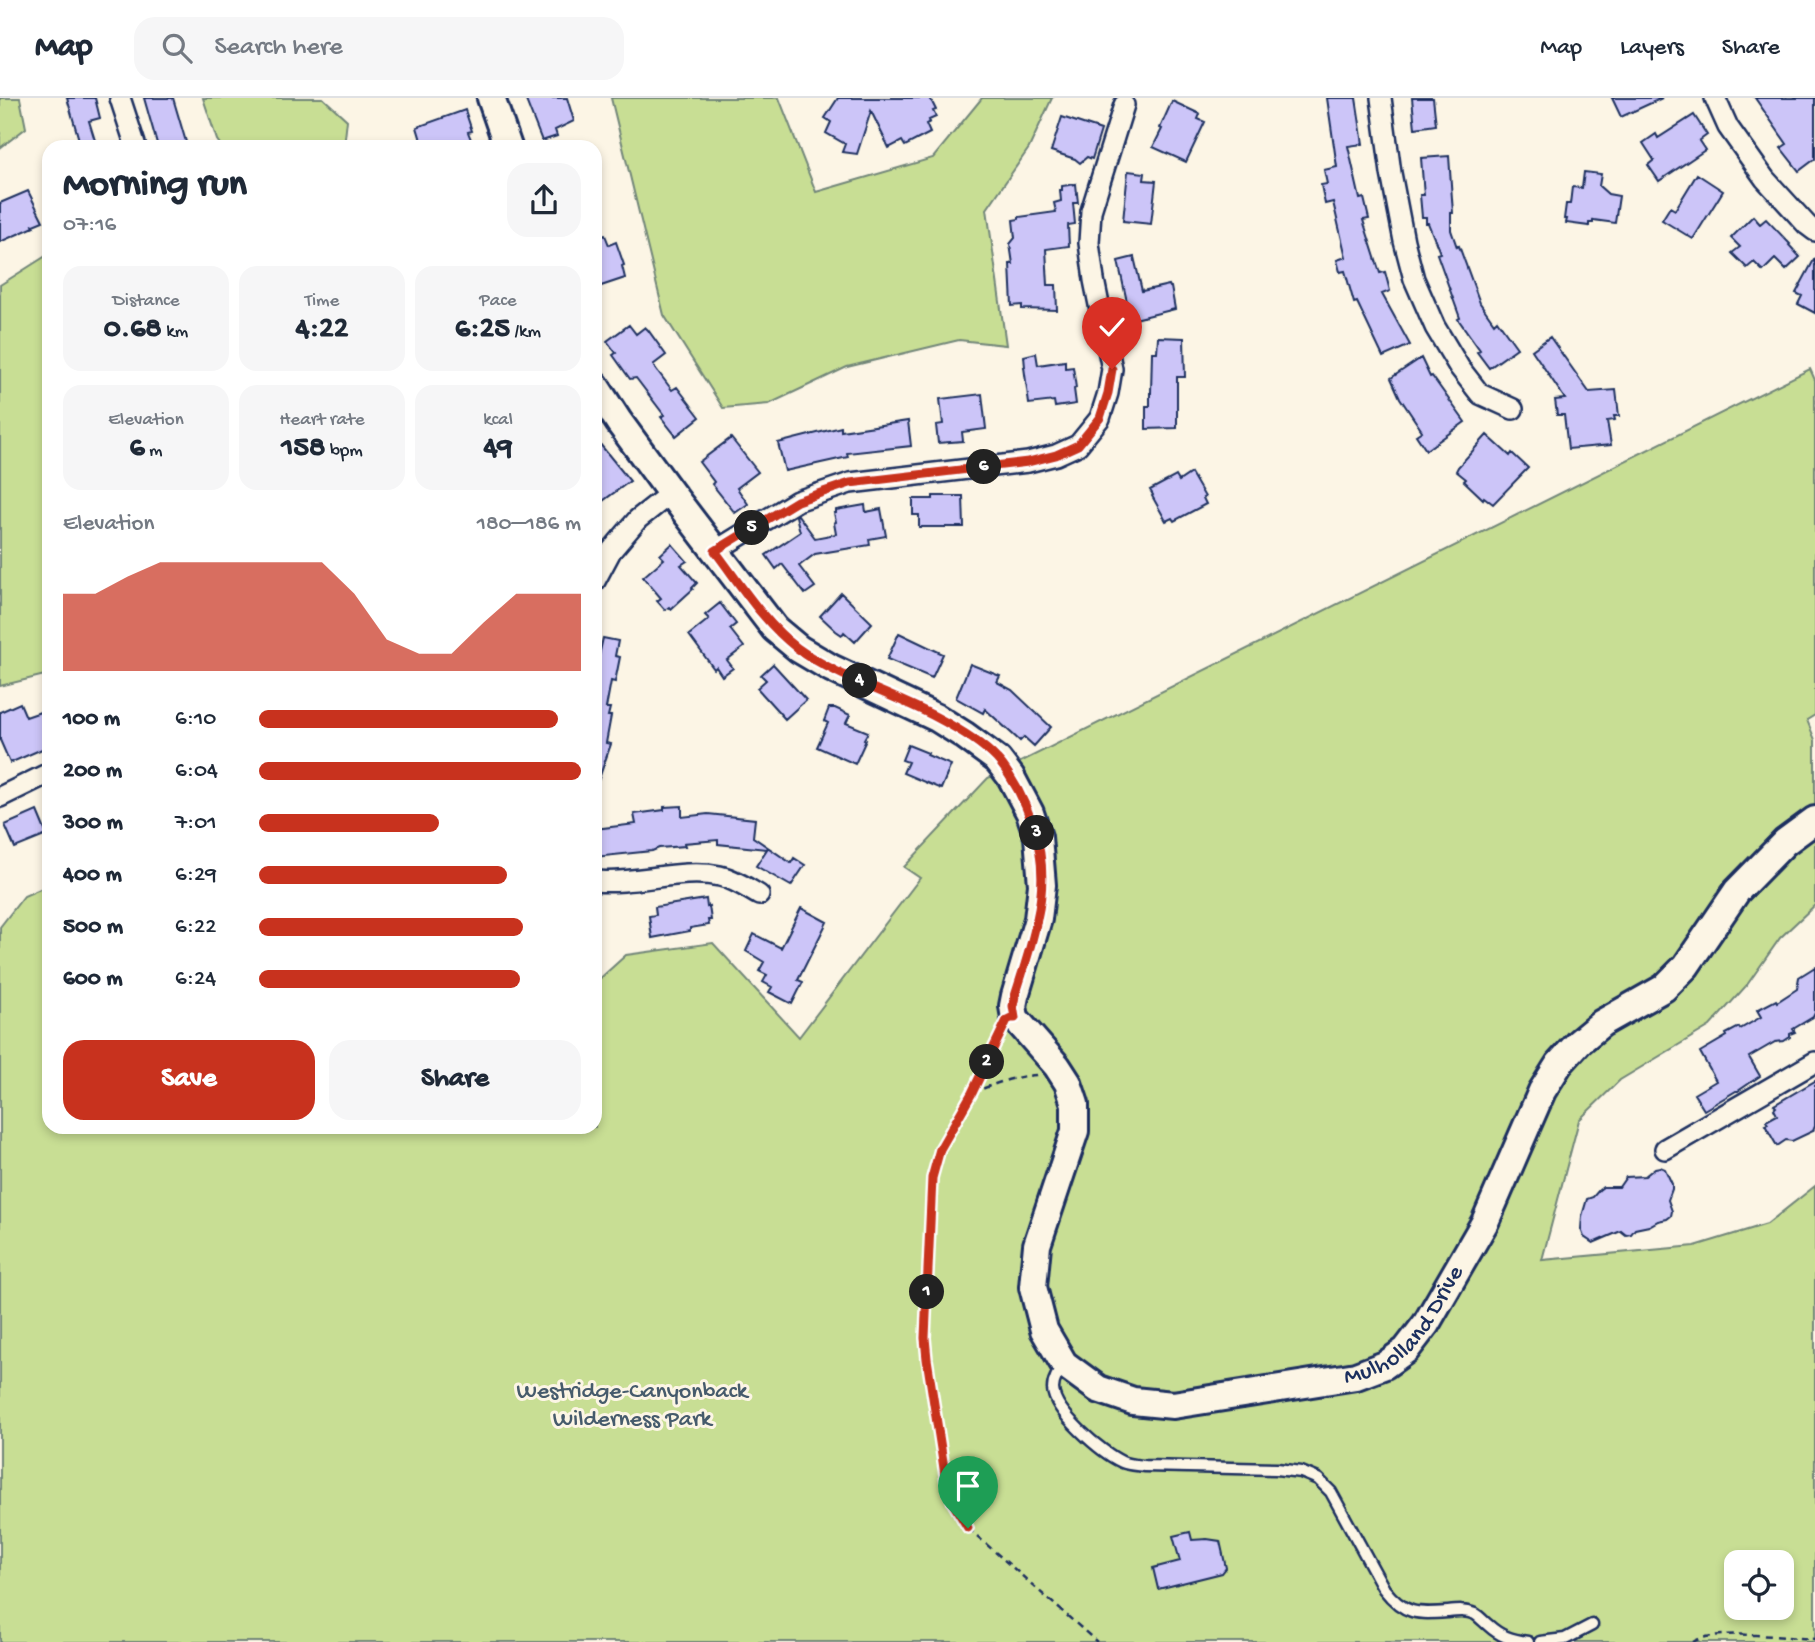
<!DOCTYPE html>
<html lang="en">
<head>
<meta charset="utf-8">
<style>
	body { margin:0; font-family:"Gochi Hand",sans-serif; background:#f6f6f7; color:#1f2937; height:100vh; display:flex; flex-direction:column; font-size:26px; white-space:nowrap }
	* { box-sizing:border-box; margin:0 }
	p { font-size:23px; color:#747a83 }
	.icon { flex:none; width:38px; height:38px; fill:none; stroke:currentColor; stroke-width:2; stroke-linecap:round; stroke-linejoin:round }
	.map { position:relative; flex:1; overflow:hidden }
	.side { position:absolute; left:42px; top:42px; width:560px; height:994px; display:flex; flex-direction:column; background:#fff; border-radius:21px; box-shadow:0 4px 10px #0003 }
	.side>* { flex:none }
	.fabs { position:absolute; left:1724px; top:1452px; display:grid; gap:14px }
	.fabs a { display:grid; place-items:center; width:70px; height:70px; border-radius:14px; background:#fff; box-shadow:0 4px 10px #0003; font-size:35px }
	.pin { position:absolute; display:grid; place-items:center; width:60px; height:60px; color:#fff; margin:-72px -30px; border-radius:50% 50% 50% 0; rotate:-45deg; box-shadow:0 0 7px #0007 }
	.pin .icon { rotate:45deg }
	.km { position:absolute; width:35px; height:35px; margin:-18px; border-radius:50%; background:#222; color:#fff; font-size:19px; line-height:35px; text-align:center }
	.round { display:grid; place-items:center; flex:none; width:74px; height:74px; border-radius:21px; background:#f6f6f7 }
	.summary { display:flex; align-items:center; justify-content:space-between; height:119px; padding:0 21px }
	h1 { font-size:38px; font-weight:700; line-height:52px }
	.figures { display:grid; grid-template-columns:repeat(3,1fr); gap:10px; height:119px; padding:7px 21px }
	.figures div { display:grid; align-content:center; border-radius:18px; background:#f6f6f7; text-align:center }
	.figures b { font-size:30px; font-weight:700 }
	.figures small { font-size:19px; font-weight:400 }
	.figures p { font-size:19px }
	.chart { height:196px; padding:14px 21px }
	.chart p { display:flex; justify-content:space-between }
	.chart svg { width:100%; height:126px; margin-top:7px; fill:#c8321e; opacity:.7 }
	.cta { display:flex; gap:14px; margin-top:auto; padding:14px 21px }
	.cta a { flex:1; height:80px; border-radius:21px; background:#c8321e; color:#fff; font-size:28px; font-weight:700; line-height:80px; text-align:center }
	.cta a+a { background:#f6f6f7; color:#1f2937 }
	ul { padding:0 21px; list-style:none; font-size:23px }
	li { display:grid; grid-template-columns:112px 84px 1fr; align-items:center; height:52px }
	li i { height:18px; border-radius:9px; background:#c8321e }
	header { display:flex; align-items:center; gap:42px; box-sizing:border-box; height:98px; padding:0 35px; background:#fff; border-bottom:2px solid #e0e1e3 }
	header strong { font-size:33px }
	nav { display:flex; gap:38px; margin-inline-start:auto; font-size:24px }
	.search { width:490px; height:63px; background:#f6f6f7; display:flex; align-items:center; gap:18px; box-sizing:border-box; padding:0 24px; border-radius:21px; color:#747a83; font-size:26px }
	.map>svg:first-child { display:block }
	.green { fill:#c8de94; stroke:#728679; stroke-width:2; fill-rule:evenodd }
	.building { fill:#ccc5f8; stroke:#1b2f5e; stroke-width:2 }
	.lines { fill:none; stroke-linecap:round; stroke-linejoin:round }
	.lane-casing { stroke:#1b2f5e; stroke-width:15 }
	.street-casing { stroke:#1b2f5e; stroke-width:24 }
	.secondary-casing { stroke:#1b2f5e; stroke-width:32 }
	.path { stroke:#1b2f5e; stroke-width:2.5; stroke-dasharray:7 5; stroke-linecap:butt }
	.lane { stroke:#fcf5e5; stroke-width:10 }
	.street { stroke:#fcf5e5; stroke-width:19 }
	.secondary { stroke:#fcf5e5; stroke-width:26 }
	.route-casing { stroke:#fff; stroke-width:14 }
	.route { stroke:#c8321e; stroke-width:9 }
	.labels { text-anchor:middle; dominant-baseline:central; stroke-width:6; stroke-linejoin:round; paint-order:stroke }
	.street-label { font-size:24px; fill:#1b2f5e; stroke:#fcf5e5 }
	.park-label { font-size:24px; fill:#465b6c; stroke:#fcf5e5 }
</style>
</head>
<body>
<header>
<strong>Map</strong>
<div class="search"><svg class="icon" aria-label="search" viewBox="0 0 24 24"><circle cx="10" cy="10" r="6"/><path d="M15 15l6 6"/></svg>Search here</div>
<nav><a>Map</a><a>Layers</a><a>Share</a></nav>
</header>
<div class="map">
<svg width="1815" height="1544" viewBox="0 0 1815 1544">
	<rect width="100%" height="100%" fill="#fcf5e5"/>
	<filter id="ink" filterUnits="userSpaceOnUse"><feTurbulence type="fractalNoise" baseFrequency=".0143" numOctaves="2"/><feDisplacementMap in="SourceGraphic" scale="14" xChannelSelector="R" yChannelSelector="G"/><feConvolveMatrix kernelMatrix="1 2 1 2 8 2 1 2 1" color-interpolation-filters="sRGB"/></filter>
	<g filter="url(#ink)">
		<path class="green" d="M0 0H20L26 30 0 50Z
			M203 0H323L347 22 344 49H222L217 42Z
			M611 0H779L816 94 933 60 982 0H1052L1029 50 987 111 1006 247 959 242 847 269 769 306 723 310 664 217Z
			M49 156V576L0 588V187Z
			M1810 271 1815 282V617L1807 622 1815 642V807L1780 840 1747 887 1710 928 1620 982 1579 1022 1542 1162 1695 1148 1767 1126 1815 1088V1544H0V829L24 798 49 787V1029H595V885L626 857 713 845 799 939 920 780 904 769 988 680ZM1736 1465H1782V1510H1736Z"/>
		<path class="building" d="M67 0H95L100 20 89 23 97 49H81Z
			M144 0H173L186 44 168 49H158Z
			M525 0H567L574 23 555 32 557 38 542 43Z
			M838 0H930L936 12 933 13 936 19 929 22 930 24 926 26 930 35 905 48 902 43 889 50 871 13 857 56 842 54 845 46 826 35 831 24 825 20Z
			M1327 0H1356L1363 46 1348 48 1360 101 1364 100 1369 121 1363 122 1380 175 1385 174 1390 193 1382 196 1410 247 1383 259 1357 204 1354 205 1345 173 1340 174 1337 162 1346 159 1333 104 1325 106 1321 87 1327 86 1324 72 1337 69Z
			M1412 0H1433L1436 27 1415 30Z
			M1612 0H1662L1621 19Z
			M1755 0H1815V61L1799 73 1781 50 1787 46Z
			M1172 3 1200 16 1198 21 1205 24 1186 64 1153 49 1162 31 1160 30Z
			M465 12 472 33 468 34 474 49H423L417 29Z
			M1694 17 1707 37 1699 43 1705 52 1659 83 1648 67 1654 62 1643 45 1656 36 1658 40Z
			M1062 19 1101 32 1092 61 1087 59 1080 65 1075 61 1051 53Z
			M1449 58 1453 115H1451V132L1457 149 1459 148 1480 205 1494 225 1497 222 1517 250 1489 270 1477 254 1480 252 1458 221 1460 220 1437 156 1440 155 1428 125H1426V119H1422L1420 97H1424L1421 60Z
			M1128 73 1145 75 1144 82 1156 83 1151 126 1123 123Z
			M1584 74 1601 76 1599 88 1608 96 1619 98 1615 125 1593 122V125H1589V128L1566 125 1567 121H1564L1566 106H1570L1572 89 1582 90Z
			M1697 76 1723 93 1693 141 1662 122 1670 109 1675 112Z
			M1076 86 1078 105H1073L1075 126 1068 127 1069 148 1046 151 1048 187H1056L1057 212 1022 211V207L1012 208 1010 166H1013L1010 146 1015 140 1013 122 1019 121V119L1056 114 1054 105 1061 103 1060 92H1062V88Z
			M28 93 43 123 33 127 34 129 0 144V105Z
			M1753 118 1760 126 1766 121 1790 146 1789 147 1800 159 1786 172 1775 161 1763 173 1754 164 1747 170 1732 155 1740 149 1731 140Z
			M605 137 609 147 616 144 624 167 622 168 625 180 595 190V141Z
			M1134 159 1142 193 1169 187 1170 189H1171L1175 211 1131 222 1118 163Z
			M1815 160V215L1798 206 1802 198 1796 195Z
			M629 227 636 236 645 229 648 232 666 257 653 267 672 292 677 289 700 319 676 338 661 319 664 317 636 280 630 281 613 257 616 255 607 243Z
			M1158 239 1184 240 1185 279H1177V330L1146 331V308H1150V295H1151L1152 254H1157Z
			M1550 239 1589 294 1616 292 1619 318H1614L1615 322 1607 323 1611 347 1568 351 1564 317H1557L1555 302 1565 301 1532 252Z
			M1036 255 1038 267 1065 263V270L1073 269 1076 290 1074 291 1076 306 1055 309 1054 303 1029 306 1024 269H1025L1024 258Z
			M1421 260 1430 279 1432 278 1465 324 1426 352 1416 337 1422 333 1400 300 1391 280Z
			M982 296 986 331 962 334 963 343 938 345 936 327 943 326 940 301Z
			M908 323 911 348 847 355 848 359 785 373 778 345 841 329V333Z
			M1487 337 1510 358 1512 355 1528 370 1493 406 1484 399 1483 401 1464 383 1466 381 1456 373 1458 369Z
			M595 340 630 383 600 405 595 398Z
			M731 340 758 374 737 390 748 406 735 415 712 386 714 384 699 364Z
			M1191 375 1205 399 1203 400 1206 406 1174 423 1172 420 1166 423 1152 398 1153 397 1150 392 1176 378 1179 383Z
			M933 398H963L964 429H919V417H913V401H933Z
			M865 407 866 414 881 411 886 438 869 441 870 447 815 456 799 468 815 489 805 496 782 466 776 471 766 457 800 434 796 418 798 417 815 440 836 436 834 425 836 424 834 415H836V412Z
			M672 446 687 463 681 467 697 485 692 490 693 491 671 511 669 509 665 512 657 503 661 500 643 479 664 461 660 457Z
			M841 495 872 525 855 544 844 534 842 537 836 533 820 518Z
			M720 505 736 526 730 531 744 549 727 562 733 570 722 578 716 569 714 571 689 537 709 521 705 517Z
			M899 535 943 556 932 580 887 561Z
			M603 540 618 543 615 558 620 559 615 584 611 583 606 610H610L608 618H611L606 645 611 646 597 686 595 685V592L597 580H595V575Z
			M773 566 806 602 785 621 757 590 766 582 761 577Z
			M970 566 1000 578 997 584 1012 592 1051 629 1034 648 1024 639 1020 643 985 611 983 615 956 600Z
			M20 605 26 619 49 611V648L10 665 0 642V614Z
			M829 610H835L850 617 846 625 868 634 864 641 866 642 855 666 817 649 828 625 824 623Z
			M908 647 928 655 927 657 951 667 941 691 903 675 908 664 902 662Z
			M682 708V719L708 716 755 721 753 739 791 765 794 760 805 767 791 788 756 768 767 751 718 746V742L684 745 685 748 659 750 652 753 595 759V731L636 726 634 716 664 712V709Z
			M37 713 47 737 15 750 5 727Z
			M706 801 707 809 709 808 711 822H708L709 827 690 830V833L652 840 649 818 656 817 655 809Z
			M801 810 827 824 798 882 803 884 792 906 769 894 772 889 763 884 767 877 759 873 764 864 746 853 754 836 781 850Z
			M1815 869V915L1813 919 1793 931 1795 934 1790 936V939L1784 943 1775 944 1749 959 1760 978 1738 993H1736L1704 1012 1694 996 1716 983 1700 954 1727 938 1726 936 1739 929 1740 931 1761 919 1757 912 1776 902 1777 904 1797 891 1799 879Z
			M1815 983V1028L1813 1033 1792 1043 1786 1042 1777 1048 1765 1027 1768 1026 1766 1023 1777 1017 1774 1011 1776 1009 1774 1007Z
			M1660 1069 1665 1071 1672 1086V1091L1668 1102 1672 1113 1671 1118 1667 1121 1658 1123 1649 1128 1635 1131 1631 1136 1626 1137 1621 1133 1593 1145 1584 1139 1581 1131 1582 1118 1587 1101 1593 1099 1599 1092 1603 1089H1619L1626 1079 1645 1078 1655 1070Z
			M1190 1434 1192 1442 1207 1441 1220 1443 1226 1470 1222 1475 1158 1491 1153 1470 1180 1463 1173 1438Z"/>
		<g class="lines">
			<g class="lane-casing">
				<path id="lane" d="M1064 1267C1059 1274 1053 1281 1053 1291 1054 1314 1102 1355 1122 1364 1129 1367 1137 1367 1144 1368L1277 1371 1301 1374 1318 1381 1331 1394 1384 1491C1404 1517 1417 1516 1448 1514 1457 1513 1466 1512 1475 1516 1480 1519 1484 1524 1488 1527 1500 1538 1511 1542 1528 1544
					M1540 1544 1565 1541 1592 1527"/>
			</g>
			<g class="street-casing">
				<path id="street" d="M120 0 136 49
					M1381 0 1391 75 1404 143 1414 181 1435 229 1459 269 1480 296 1513 311
					M1715 0 1728 29 1765 81 1807 127 1815 133
					M715 453 797 403 850 385 1028 364 1056 357 1078 347 1100 320 1108 295 1112 271 1094 182 1089 145 1091 113 1124 7
					M595 483 611 453 638 421 671 395
					M0 699 49 675
					M595 783C636 787 680 770 720 778 734 781 747 790 759 797
					M1665 1051 1815 964"/>
			</g>
			<g class="secondary-casing">
				<g id="secondary">
					<path d="M491 0 508 49"/>
					<path id="s1" d="M595 287 619 324 671 395 775 531 799 551 831 570 937 620 964 637 998 662 1011 679 1030 715 1038 739 1042 787 1038 821 1015 898 1013 908 1015 920 1057 968 1068 985 1075 1006V1033L1037 1147 1033 1189 1044 1232 1064 1266 1098 1291 1133 1303 1173 1307 1356 1278 1385 1267 1406 1252 1426 1226 1485 1124 1542 993 1559 966 1579 944 1602 925 1664 890 1686 868 1737 793 1785 744 1815 722"/>
				</g>
			</g>
			<path class="path" d="M1000 937 972 995 940 1051 932 1080 925 1240 927 1261 946 1383 953 1405 968 1430 1097 1544
				M972 995C994 986 1014 978 1038 977
				M1693 1544C1713 1530 1789 1540 1815 1541"/>
			<use href="#lane" class="lane"/>
			<use href="#street" class="street"/>
			<use href="#secondary" class="secondary"/>
		</g>
	</g>
	<g class="lines" filter="url(#ink)">
		<g class="route-casing">
			<path id="route" d="M968 1430 953 1405 946 1383 927 1261 925 1240 932 1080 940 1051 972 995 1007 922 1011 920H1015L1013 908 1015 898C1023 873 1032 847 1037 821 1048 773 1040 735 1018 692 1012 682 1006 670 997 661 981 644 957 630 936 619 892 596 837 579 797 550 764 525 740 486 715 453L797 403 850 385 1028 364 1056 357 1078 347 1100 320 1108 295 1112 271"/>
		</g>
		<use href="#route" class="route"/>
	</g>
	<g class="labels">
		<g class="street-label">
			<text stroke="none"><textPath href="#s1" startOffset="1591">Mulholland Drive</textPath></text>
		</g>
		<g class="park-label">
			<text x="632" y="1294">Westridge-Canyonback<tspan x="632" dy="28">Wilderness Park</tspan></text>
		</g>
	</g>
</svg>
<div class="fabs">
<a><svg class="icon" aria-label="locate" viewBox="0 0 24 24"><circle cx="12" cy="12" r="6"/><path d="M12 2v4M12 18v4M2 12h4M18 12h4"/></svg></a>
</div>
<div class="pin" style="left:968px;top:1430px;background:#1e9e55"><svg class="icon" aria-label="arrive" viewBox="0 0 24 24"><path d="M6 21V4h12l-3 4 3 4H6"/></svg></div>
<div class="pin" style="left:1112px;top:271px;background:#d93025"><svg class="icon" aria-label="check" viewBox="0 0 24 24"><path d="M5 12l5 5 9-10"/></svg></div>
<b class="km" style="left:927px;top:1194px">1</b>
<b class="km" style="left:987px;top:964px">2</b>
<b class="km" style="left:1037px;top:735px">3</b>
<b class="km" style="left:860px;top:583px">4</b>
<b class="km" style="left:752px;top:430px">5</b>
<b class="km" style="left:984px;top:369px">6</b>
<section class="side">
<div class="summary"><div><h1>Morning run</h1><p>07:16</p></div><a class="round"><svg class="icon" aria-label="share" viewBox="0 0 24 24"><path d="M12 15V3M7 8l5-5 5 5M5 13v7h14v-7"/></svg></a></div>
<div class="figures">
<div><p>Distance</p><b>0.68<small> km</small></b></div>
<div><p>Time</p><b>4:22</b></div>
<div><p>Pace</p><b>6:25<small> /km</small></b></div>
</div>
<div class="figures">
<div><p>Elevation</p><b>6<small> m</small></b></div>
<div><p>Heart rate</p><b>158<small> bpm</small></b></div>
<div><p>kcal</p><b>49</b></div>
</div>
<div class="chart"><p><span>Elevation</span>180–186 m</p>
<svg viewBox="0 0 160 44" preserveAspectRatio="none"><path d="M0 44V17L10 17L20 11L30 6L40 6L50 6L60 6L70 6L80 6L90 17L100 33L110 38L120 38L130 27L140 17L150 17L160 17V44z"/></svg>
</div>
<ul>
<li><b>100 m</b>6:10<i style="width:93%"></i></li>
<li><b>200 m</b>6:04<i style="width:100%"></i></li>
<li><b>300 m</b>7:01<i style="width:56%"></i></li>
<li><b>400 m</b>6:29<i style="width:77%"></i></li>
<li><b>500 m</b>6:22<i style="width:82%"></i></li>
<li><b>600 m</b>6:24<i style="width:81%"></i></li>
</ul>
<div class="cta"><a>Save</a><a>Share</a></div>
</section>
</div>
</body>
</html>
